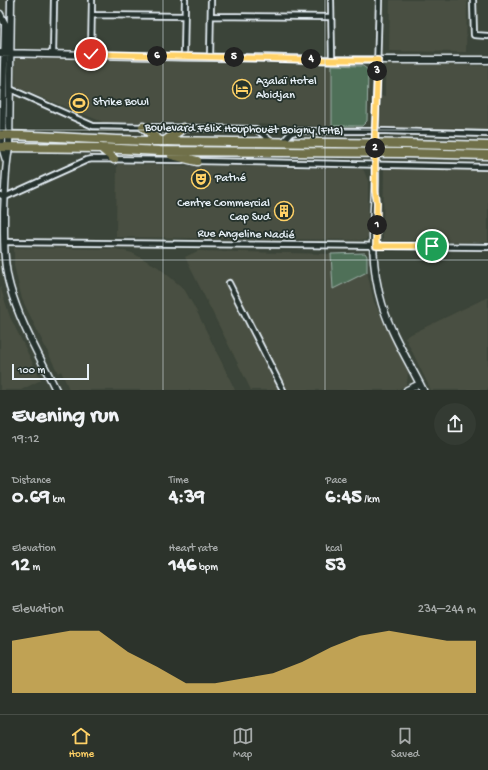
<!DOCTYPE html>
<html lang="en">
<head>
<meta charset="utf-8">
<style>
	body { margin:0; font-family:"Gochi Hand",sans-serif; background:#343b33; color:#f1f3f6; height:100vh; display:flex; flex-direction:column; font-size:15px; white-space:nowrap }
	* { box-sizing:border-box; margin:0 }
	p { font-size:13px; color:#a6aaa9 }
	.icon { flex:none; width:22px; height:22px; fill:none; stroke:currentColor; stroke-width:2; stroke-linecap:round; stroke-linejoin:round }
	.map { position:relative; height:390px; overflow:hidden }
	.sheet { display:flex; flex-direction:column; background:#2c332b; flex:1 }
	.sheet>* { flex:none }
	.scale { position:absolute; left:12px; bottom:10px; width:77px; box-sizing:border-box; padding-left:4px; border:2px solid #e8f1f8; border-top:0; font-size:11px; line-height:14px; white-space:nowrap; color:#e8f1f8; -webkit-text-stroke:3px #26332d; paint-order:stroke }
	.pin { position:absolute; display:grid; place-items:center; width:34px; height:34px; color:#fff; margin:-17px; border:2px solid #fff; border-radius:50%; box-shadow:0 1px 4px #0007 }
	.km { position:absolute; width:20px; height:20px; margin:-10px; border-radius:50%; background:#222; color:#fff; font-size:11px; line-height:20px; text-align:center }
	.round { display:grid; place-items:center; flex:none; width:42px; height:42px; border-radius:21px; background:#343b33 }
	.summary { display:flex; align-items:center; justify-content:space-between; height:68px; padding:0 12px }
	h1 { font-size:22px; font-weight:700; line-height:30px }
	.figures { display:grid; grid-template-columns:repeat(3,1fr); gap:6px; height:68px; padding:4px 12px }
	.figures div { display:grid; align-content:center }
	.figures b { font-size:20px; font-weight:700 }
	.figures small { font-size:11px; font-weight:400 }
	.figures p { font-size:11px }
	.chart { height:112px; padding:8px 12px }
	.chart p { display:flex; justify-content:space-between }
	.chart svg { width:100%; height:72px; margin-top:4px; fill:#ffd166; opacity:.7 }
	.tabs { display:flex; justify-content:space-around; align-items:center; height:56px; border-top:1px solid #484e47; background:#2c332b; font-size:11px; color:#a6aaa9 }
	.tabs a { display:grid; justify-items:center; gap:2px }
	.tabs .on { color:#ffd166 }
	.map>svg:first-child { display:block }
	.built { fill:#4a5042 }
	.green { fill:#507059; stroke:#9cb0a8 }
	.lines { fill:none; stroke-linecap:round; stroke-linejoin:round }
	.minor-casing { stroke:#e8f1f8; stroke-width:8 }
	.tertiary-casing { stroke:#e8f1f8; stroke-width:9 }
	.trunk-casing { stroke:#e8f1f8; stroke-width:11 }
	.minor { stroke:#26332d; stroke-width:4.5 }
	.tertiary { stroke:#26332d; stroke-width:6 }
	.trunk { stroke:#6f704a; stroke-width:8 }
	.route-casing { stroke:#fff; stroke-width:8 }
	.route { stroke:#ffd166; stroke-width:5 }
	.grid { fill:none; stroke:#e8f1f8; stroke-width:1; stroke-opacity:0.55 }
	.labels { text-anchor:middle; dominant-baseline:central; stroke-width:3.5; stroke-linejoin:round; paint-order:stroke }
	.poi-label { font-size:12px; fill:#e8f1f8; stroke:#26332d; text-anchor:start }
	.street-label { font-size:12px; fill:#e8f1f8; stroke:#26332d }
</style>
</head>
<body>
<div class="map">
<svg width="488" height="390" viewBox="0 0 488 390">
	<rect width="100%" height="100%" fill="#3b4439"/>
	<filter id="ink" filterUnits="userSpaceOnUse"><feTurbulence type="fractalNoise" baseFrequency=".025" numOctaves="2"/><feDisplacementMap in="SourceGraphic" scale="8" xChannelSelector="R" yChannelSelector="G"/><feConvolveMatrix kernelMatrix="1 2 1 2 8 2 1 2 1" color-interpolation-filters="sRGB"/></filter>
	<g filter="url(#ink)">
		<path class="built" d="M390 0H467L466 52 389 51Z
			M15 58 256 63 363 66 368 70 367 121 362 126 358 127 181 122H103L16 87Z
			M385 64 488 66V130L379 129 380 96H385Z
			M117 164 362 169 364 171 368 181V236L365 240 116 237Z
			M384 168 488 170V242L383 241Z
			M14 248 116 249 132 253 158 267 184 289 198 314 235 390H68L69 389 61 371 58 373 22 299 14 265Z
			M198 251 331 254 365 253 367 256V272L374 302 408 372 407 382 405 386 396 390H251L185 257Z
			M0 286 10 317 41 380 21 390H0Z
			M488 297V390H431L405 337Z"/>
		<path class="green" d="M332 65 363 66 368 70 367 121 362 126H332Z
			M365 253 367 256V272L333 289 331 254Z"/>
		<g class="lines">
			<g class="minor-casing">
				<path id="minor" d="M331 0 332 60
					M473 0 474 35 488 36
					M92 15 184 16
					M211 16 331 17
					M53 54 54 0
					M91 54 92 0
					M184 57 185 0
					M210 57 211 0
					M10 89 93 126 256 129 271 141
					M283 142 291 133 299 131H385L488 134
					M375 143 379 0
					M196 161 488 167
					M0 195 5 197 87 160 92 159 182 160
					M4 242 488 247
					M229 283 283 390"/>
			</g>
			<g class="tertiary-casing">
				<path id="tertiary" d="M11 0 9 148C5 169 5 190 4 211 4 236 3 263 10 287 20 323 40 357 56 390
					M0 14 5 24 2 147 6 160
					M0 53 184 57 269 58 332 60H488
					M375 143C375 159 376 176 375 192 372 230 371 268 382 304 391 334 409 362 423 390
					M407 390 420 384"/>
			</g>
			<g class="trunk-casing">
				<path id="trunk" d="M143 127 160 141
					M0 135C56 136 111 141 167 141 274 143 381 142 488 146
					M165 141 183 128
					M0 147 101 148 160 151 405 153 488 155
					M101 148 114 159
					M172 155 197 161"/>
			</g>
			<use href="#minor" class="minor"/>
			<use href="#tertiary" class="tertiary"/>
			<use href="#trunk" class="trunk"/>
		</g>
	</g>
	<g class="lines" filter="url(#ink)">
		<g class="route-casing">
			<path id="route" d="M91 54 332 60H378L375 131V191L377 202 376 246H432"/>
		</g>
		<use href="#route" class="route"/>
	</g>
	<path class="grid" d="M163 0V390M325 0V390M0 130H488M0 260H488"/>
	<defs>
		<g id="hotel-ring" transform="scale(1)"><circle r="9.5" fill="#26332d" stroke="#ffd166" stroke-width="1.5"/><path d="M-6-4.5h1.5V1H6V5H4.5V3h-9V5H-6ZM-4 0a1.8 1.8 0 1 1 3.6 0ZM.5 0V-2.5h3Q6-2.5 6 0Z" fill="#ffd166"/></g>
		<g id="stadium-ring" transform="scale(1)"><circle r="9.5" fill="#26332d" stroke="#ffd166" stroke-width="1.5"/><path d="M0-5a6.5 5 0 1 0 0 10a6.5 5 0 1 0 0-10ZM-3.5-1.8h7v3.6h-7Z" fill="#ffd166"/></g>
		<g id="theatre-ring" transform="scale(1)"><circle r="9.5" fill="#26332d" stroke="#ffd166" stroke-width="1.5"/><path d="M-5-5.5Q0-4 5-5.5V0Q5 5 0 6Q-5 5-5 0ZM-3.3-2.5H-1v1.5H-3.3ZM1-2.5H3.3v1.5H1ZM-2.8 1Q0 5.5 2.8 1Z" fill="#ffd166"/></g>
		<g id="building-ring" transform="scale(1)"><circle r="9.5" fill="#26332d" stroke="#ffd166" stroke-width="1.5"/><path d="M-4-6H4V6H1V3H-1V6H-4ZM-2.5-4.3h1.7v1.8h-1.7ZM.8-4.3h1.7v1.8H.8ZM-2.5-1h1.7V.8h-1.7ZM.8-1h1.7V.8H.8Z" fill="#ffd166"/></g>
	</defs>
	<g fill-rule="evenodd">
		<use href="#hotel-ring" x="242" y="89"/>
		<use href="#stadium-ring" x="79" y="103"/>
		<use href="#theatre-ring" x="201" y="179"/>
		<use href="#building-ring" x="284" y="211"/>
	</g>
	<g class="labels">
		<g class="poi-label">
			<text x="256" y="82">Azalaï Hotel<tspan x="256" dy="14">Abidjan</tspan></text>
			<text x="93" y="103">Strike Bowl</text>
			<text x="215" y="179">Pathé</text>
			<text x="270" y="204" text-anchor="end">Centre Commercial<tspan x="270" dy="14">Cap Sud</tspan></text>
		</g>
		<g class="street-label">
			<text transform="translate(244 130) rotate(1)">Boulevard Félix Houphouët Boigny (FHB)</text>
			<text transform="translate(246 235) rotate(1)">Rue Angeline Nadié</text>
		</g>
	</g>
</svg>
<div class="scale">100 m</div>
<div class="pin" style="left:432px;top:246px;background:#1e9e55"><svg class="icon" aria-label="arrive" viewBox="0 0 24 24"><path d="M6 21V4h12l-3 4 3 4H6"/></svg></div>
<div class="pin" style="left:91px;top:54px;background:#d93025"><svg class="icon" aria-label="check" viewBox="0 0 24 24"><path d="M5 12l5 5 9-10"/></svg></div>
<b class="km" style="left:377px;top:225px">1</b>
<b class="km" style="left:375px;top:148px">2</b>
<b class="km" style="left:377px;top:71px">3</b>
<b class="km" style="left:311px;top:59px">4</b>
<b class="km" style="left:234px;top:57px">5</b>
<b class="km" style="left:157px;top:56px">6</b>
</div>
<section class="sheet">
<div class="summary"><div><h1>Evening run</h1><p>19:12</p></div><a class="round"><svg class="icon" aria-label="share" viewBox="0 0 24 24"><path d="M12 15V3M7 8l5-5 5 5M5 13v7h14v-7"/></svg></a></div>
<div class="figures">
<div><p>Distance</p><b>0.69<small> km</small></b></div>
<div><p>Time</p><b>4:39</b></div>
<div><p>Pace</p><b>6:45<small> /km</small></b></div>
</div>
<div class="figures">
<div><p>Elevation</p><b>12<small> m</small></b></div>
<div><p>Heart rate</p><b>146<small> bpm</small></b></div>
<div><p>kcal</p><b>53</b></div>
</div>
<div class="chart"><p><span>Elevation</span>234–244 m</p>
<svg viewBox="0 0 160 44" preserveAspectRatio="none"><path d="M0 44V12L10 9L20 6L30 6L40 19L50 28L60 38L70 38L80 35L90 32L100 25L110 16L120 9L130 6L140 9L150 12L160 12V44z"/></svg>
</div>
</section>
<nav class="tabs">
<a class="on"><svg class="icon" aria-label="home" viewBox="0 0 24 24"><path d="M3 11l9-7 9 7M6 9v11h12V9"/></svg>Home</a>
<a><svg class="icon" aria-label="map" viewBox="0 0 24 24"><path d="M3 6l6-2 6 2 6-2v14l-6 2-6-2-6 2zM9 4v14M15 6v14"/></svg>Map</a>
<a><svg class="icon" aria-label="saved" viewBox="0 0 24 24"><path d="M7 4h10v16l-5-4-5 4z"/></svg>Saved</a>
</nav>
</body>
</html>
